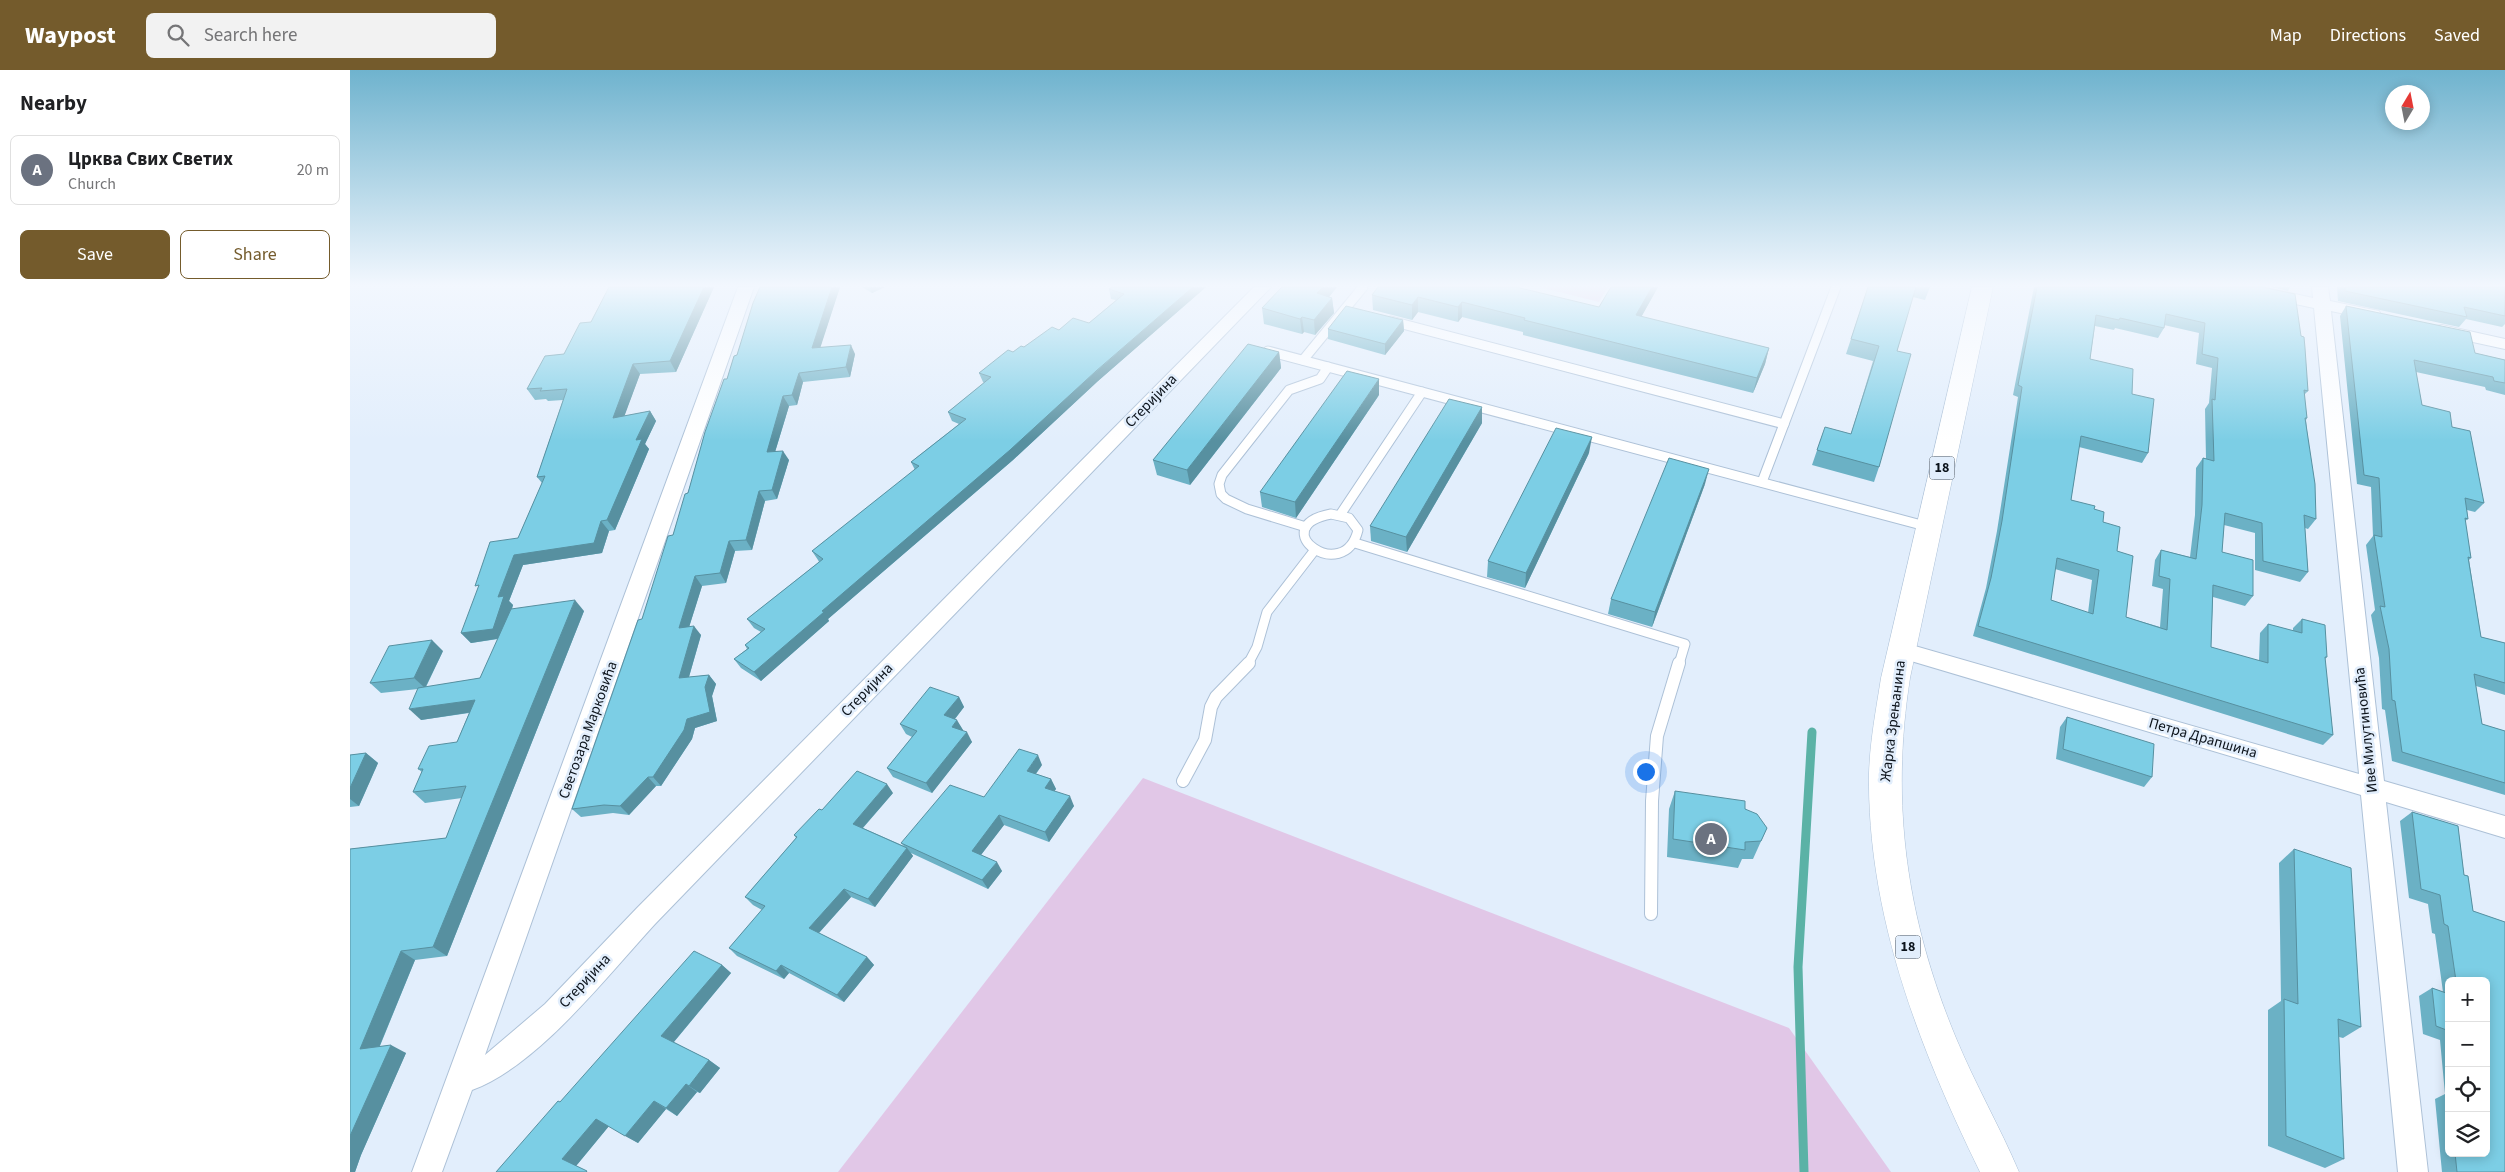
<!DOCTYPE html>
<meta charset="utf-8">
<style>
:root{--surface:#fff;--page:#f2f2f2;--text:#202124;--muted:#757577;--line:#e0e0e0;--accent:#745b2c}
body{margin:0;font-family:"Source Sans 3",sans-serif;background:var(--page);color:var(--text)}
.controls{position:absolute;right:15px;bottom:15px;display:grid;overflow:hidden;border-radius:8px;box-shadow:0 2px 12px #0003}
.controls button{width:45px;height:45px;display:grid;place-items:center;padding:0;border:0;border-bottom:1px solid var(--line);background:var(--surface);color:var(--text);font:25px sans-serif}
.compass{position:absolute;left:2035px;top:15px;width:45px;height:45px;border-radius:50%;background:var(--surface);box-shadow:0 2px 12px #0003;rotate:10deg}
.you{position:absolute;left:1295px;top:701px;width:18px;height:18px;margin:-12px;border:4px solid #fff;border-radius:50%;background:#1a73e8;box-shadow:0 0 0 8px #1a73e833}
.badge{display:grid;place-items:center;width:32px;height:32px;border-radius:50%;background:var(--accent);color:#fff;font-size:16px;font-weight:700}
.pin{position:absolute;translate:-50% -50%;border:2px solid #fff;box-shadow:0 1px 5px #0006}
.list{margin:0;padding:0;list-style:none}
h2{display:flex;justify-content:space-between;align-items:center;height:65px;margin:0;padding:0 20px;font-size:21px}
h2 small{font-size:16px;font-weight:400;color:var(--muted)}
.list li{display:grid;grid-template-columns:32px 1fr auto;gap:15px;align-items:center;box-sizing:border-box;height:70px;margin:0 10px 10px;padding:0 10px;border:1px solid var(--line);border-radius:8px}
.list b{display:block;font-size:19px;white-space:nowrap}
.list p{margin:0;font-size:16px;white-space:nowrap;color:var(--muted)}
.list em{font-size:16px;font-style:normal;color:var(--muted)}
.actions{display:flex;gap:10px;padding:15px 20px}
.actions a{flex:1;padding:11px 0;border:1px solid var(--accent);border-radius:8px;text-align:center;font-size:18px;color:var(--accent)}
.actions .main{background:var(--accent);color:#fff}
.icon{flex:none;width:28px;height:28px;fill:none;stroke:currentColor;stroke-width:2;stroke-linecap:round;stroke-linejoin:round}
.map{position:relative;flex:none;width:2155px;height:1102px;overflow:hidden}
header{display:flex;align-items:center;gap:30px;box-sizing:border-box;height:70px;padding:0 25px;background:var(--accent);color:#fff}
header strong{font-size:24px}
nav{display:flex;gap:28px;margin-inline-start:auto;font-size:18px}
.search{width:350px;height:45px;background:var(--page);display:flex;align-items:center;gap:12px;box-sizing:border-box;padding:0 18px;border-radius:8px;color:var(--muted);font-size:19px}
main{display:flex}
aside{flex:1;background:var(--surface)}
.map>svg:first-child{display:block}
.green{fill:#e1c7e7}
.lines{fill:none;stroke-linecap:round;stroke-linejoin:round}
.stream{stroke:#5bb2a6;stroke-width:9}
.service-far1-casing{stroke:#adc1d7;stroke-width:11}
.service-casing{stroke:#adc1d7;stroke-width:14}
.minor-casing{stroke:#adc1d7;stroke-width:2}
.primary-casing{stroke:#adc1d7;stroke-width:1}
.service-far1{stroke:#fff;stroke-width:9}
.service{stroke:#fff;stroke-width:12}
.minor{fill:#fff;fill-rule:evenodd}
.primary{fill:#fff;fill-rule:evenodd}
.wall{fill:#6bb1c5;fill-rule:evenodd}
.shaded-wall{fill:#5790a0}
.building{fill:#7ccee5;stroke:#5790a0;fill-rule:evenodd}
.labels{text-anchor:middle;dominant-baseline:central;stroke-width:5;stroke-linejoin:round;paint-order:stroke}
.shield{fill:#e2eefc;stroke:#4c555e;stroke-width:1}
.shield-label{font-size:14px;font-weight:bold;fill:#0c131b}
.street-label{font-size:15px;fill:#0c131b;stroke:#e2eefc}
</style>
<header>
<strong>Waypost</strong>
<div class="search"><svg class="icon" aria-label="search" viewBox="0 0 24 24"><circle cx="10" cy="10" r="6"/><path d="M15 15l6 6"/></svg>Search here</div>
<nav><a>Map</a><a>Directions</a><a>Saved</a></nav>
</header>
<main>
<aside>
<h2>Nearby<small></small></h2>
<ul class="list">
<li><span class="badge" style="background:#6b7280">A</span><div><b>Црква Свих Светих</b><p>Church</p></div><em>20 m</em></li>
</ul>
<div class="actions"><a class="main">Save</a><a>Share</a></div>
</aside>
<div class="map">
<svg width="2155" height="1102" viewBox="0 0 2155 1102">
<rect width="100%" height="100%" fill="#e2eefc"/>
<g class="green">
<polygon points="1189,217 1258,217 1249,232"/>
<polygon points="793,708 1439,958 1541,1102 488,1102"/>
</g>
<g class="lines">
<polyline class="stream" points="1454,1102 1448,897 1462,662"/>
<defs>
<g id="service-far1">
<polyline points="1041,251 1434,354"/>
<polyline points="918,281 1579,457"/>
<polyline points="953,290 1013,217"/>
<polyline points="1412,412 1486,217"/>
<path d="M 981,444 L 999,448 L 1008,460 C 994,517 913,457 981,444 Z"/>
<polyline points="990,445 1072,322"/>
<polyline points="956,457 897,439 876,429 871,424 869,414 872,405 939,320 970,309 978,297"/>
<polyline points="1005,473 1335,574 1329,594"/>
<polyline points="898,594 907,577 917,542 964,481"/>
</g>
<g id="service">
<polyline points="833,711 855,670 861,637 866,627 899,593"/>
<polyline points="1301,844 1302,731 1307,666 1329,593"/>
</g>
<g id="minor">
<path d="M 388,217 L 404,217 L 135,985 L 195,934 L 287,838 L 904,217 L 921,217 L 305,854 C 257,906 188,996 122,1020 L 92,1102 L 62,1102 Z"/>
<polygon points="1881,217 1913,217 1963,228 1962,217 1978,217 1980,231 2029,241 2031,245 2029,249 2023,250 1981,241 2034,711 2155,746 2155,768 2036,732 2078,1102 2048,1102 2011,725 1551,588 1543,586 1540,580 1543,574 1551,572 2009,704 1964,238 1889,222"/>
<polygon points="2092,255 2155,269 2155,279 2086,264 2084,260 2086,256"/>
</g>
<path id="primary" d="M 1622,217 L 1643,217 L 1560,608 C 1540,735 1557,850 1606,968 C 1625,1014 1650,1057 1669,1102 L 1630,1102 C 1569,977 1517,844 1519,703 C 1520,671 1526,640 1531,608 Z"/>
</defs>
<use href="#service-far1" class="service-far1-casing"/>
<use href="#service" class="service-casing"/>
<use href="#minor" class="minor-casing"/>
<use href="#primary" class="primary-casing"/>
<use href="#service-far1" class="service-far1"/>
<use href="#service" class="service"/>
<use href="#minor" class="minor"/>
<use href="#primary" class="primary"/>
</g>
<g class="wall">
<polygon points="259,217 364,217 326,302 290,304 274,346 300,341 306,351 295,374 299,379 265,460 259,461 252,483 173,495 159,531 163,535 162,539 234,541 97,886 65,890 30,976 56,983 11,1085 5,1102 0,1102 0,779 96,768 112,728 75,733 63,722 72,702 68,699 107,672 119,643 71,650 68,619 31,623 20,613 93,581 76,617 130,608 148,569 121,573 111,563 168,468 192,413 187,407 213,330 198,331 196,329 185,330 177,319 214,284 241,252"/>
<polygon points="490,217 470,277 505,284 500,307 453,312 447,335 439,336 425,382 439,390 427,429 415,431 402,480 385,481 376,513 352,516 339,557 351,565 339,607 359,605 366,614 362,626 367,651 345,658 342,669 311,716 306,716 279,745 263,743 231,747 222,739 323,465 377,309 387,285"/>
<polygon points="512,217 535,217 522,223"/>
<polygon points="762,217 856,217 748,311 663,390 478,549 479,551 411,611 391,598 384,589 397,579 395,575 411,562 404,558 397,549 469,492 468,490 462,481 565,400 561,392 609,354 602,351 598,342 634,313 633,312 629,303 663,282 709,260 739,253 766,230 761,229 759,219"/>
<polygon points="932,217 987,217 979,227 982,228 984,243 965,265 954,262 952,264 914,254 912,238"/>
<polygon points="1028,217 1249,237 1261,217 1308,217 1291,247 1419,278 1415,294 1403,323 1173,265 1173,262 1112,247 1108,252 1068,242 1062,250 1023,240 1022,225"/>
<polygon points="1518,217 1580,217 1575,230 1563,227 1547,281 1529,397 1524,412 1462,395 1475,357 1501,364 1523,291 1496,284"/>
<path d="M 1684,217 L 1912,217 L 1958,321 L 1954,325 L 1957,348 L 1956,350 L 1966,449 L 1958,459 L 1955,458 L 1958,502 L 1950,512 L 1905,500 L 1905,463 L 1874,455 L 1872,482 L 1903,526 L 1895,536 L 1863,527 L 1861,577 L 1909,591 L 1910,563 L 1918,554 L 1943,561 L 1943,558 L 1952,549 L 1977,587 L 1975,589 L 1983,665 L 1973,675 L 1623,566 L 1636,518 L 1647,461 L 1668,327 L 1663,325 ZM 1814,255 L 1849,263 L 1846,294 L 1862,298 L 1859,333 L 1855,339 L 1856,389 L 1853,388 L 1846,398 L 1845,445 L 1840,487 L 1811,480 L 1805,490 L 1802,516 L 1813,519 L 1810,557 L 1776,547 L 1767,481 L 1753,452 L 1744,439 L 1721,430 L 1729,377 L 1792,393 L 1798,383 L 1782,324 L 1740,289 L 1745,256 L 1764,260 L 1765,258 L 1808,268 L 1814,258 ZM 1705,499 L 1742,510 L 1738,543 L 1701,530 Z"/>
<polygon points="1921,217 1940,217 1938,221"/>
<polygon points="1987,217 2155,217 2155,254 2152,257 2116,249 2109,257 1988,231"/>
<polygon points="1996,236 2125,283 2155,290 2155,325 2136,320 2135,317 2066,302 2072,335 2102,357 2134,433 2125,442 2117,440 2118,449 2115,451 2121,488 2119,490 2131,567 2155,573 2155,625 2126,616 2132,654 2155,661 2155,725 2042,691 2035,640 2032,639 2029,588 2021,545 2025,540 2016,475 2023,466 2021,417 2007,414 1990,246"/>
<polygon points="1053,250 1054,261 1035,285 978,269 978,259"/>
<polygon points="929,282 931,298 840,415 807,405 803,390"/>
<polygon points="1029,325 946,448 912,437 910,422"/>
<polygon points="1132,337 1132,353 1057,482 1021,471 1020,456"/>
<polygon points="1239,383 1175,518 1137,507 1138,491"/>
<polygon points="1355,414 1302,557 1258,544 1261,529"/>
<polygon points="609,627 614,637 605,649 613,660 612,660 622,672 582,723 543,707 537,698 562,667 556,664 550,654"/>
<polygon points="1717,647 1802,707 1794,717 1706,689 1710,657"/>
<polygon points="16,683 28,693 9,736 0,737 0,685"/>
<polygon points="692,695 686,704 701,709 706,719 704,721 724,736 699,772 654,755 631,785 652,801 638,819 561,783 563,786 525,837 501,827 469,863 517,887 524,895 494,932 439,903 434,909 387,886 379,878 412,840 403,835 395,827 446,768 444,765 472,740 543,723 513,758 554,776 551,773"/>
<polygon points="1325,721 1395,739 1417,758 1403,789 1392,789 1388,798 1317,787 1319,739"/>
<path d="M 2062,742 L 2108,756 L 2114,805 L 2118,806 L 2123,841 L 2155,852 L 2155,1102 L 2092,1102 L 2085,1029 L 2095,1024 L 2090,970 L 2073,964 L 2069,926 L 2082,918 L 2093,922 L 2085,864 L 2082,863 L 2078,834 L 2059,828 L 2050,751 ZM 2099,911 L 2136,911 L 2136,1083 L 2099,1083 Z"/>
<polygon points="1944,779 2011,957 1993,968 1989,967 1994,1089 1975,1098 1918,1076 1918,940 1931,931 1929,793"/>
<polygon points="372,895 381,903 324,972 359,990 370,998 350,1023 347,1022 327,1046 316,1039 288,1073 259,1056 226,1096 238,1102 146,1102 210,1032"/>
</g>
<g class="shaded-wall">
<polygon points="354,217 364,217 326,302 320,291"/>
<polygon points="482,217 490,217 467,288 462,278"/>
<polygon points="519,217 535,217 522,223"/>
<polygon points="843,217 856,217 748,311 663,390 478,549 479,551 411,611 404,602 472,541"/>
<polygon points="973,217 987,217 969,239 967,223"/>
<polygon points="1302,217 1308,217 1284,260 1286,245"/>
<polygon points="1068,227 1068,242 1062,250 1062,235"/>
<polygon points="982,228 984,243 965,265 964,250"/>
<polygon points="1112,232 1112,247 1108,252 1108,237"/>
<polygon points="952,247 954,262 952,264 950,249"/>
<polygon points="1053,250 1054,261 1035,285 1035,274"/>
<polygon points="501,275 505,284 500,307 496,297"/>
<polygon points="1419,278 1415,294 1403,323 1407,308"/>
<polygon points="929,282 931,298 840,415 837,400"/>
<polygon points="283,294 290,304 270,358 263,348"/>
<polygon points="449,303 453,312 447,335 442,325"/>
<polygon points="1029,309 1029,325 946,448 945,432"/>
<polygon points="433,326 439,336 422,392 417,382"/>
<polygon points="1132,337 1132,353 1057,482 1056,467"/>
<polygon points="300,341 306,351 295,374 299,379 265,460 257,450 286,370"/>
<polygon points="1242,367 1239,383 1175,518 1176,503"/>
<polygon points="433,381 439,390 427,429 422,420"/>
<polygon points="1359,399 1355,414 1302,557 1305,542"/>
<polygon points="409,421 415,431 402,480 396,470"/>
<polygon points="251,451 259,461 252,483 173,495 159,531 163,535 152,568 121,573 111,563 148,527 164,485"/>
<polygon points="379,471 385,481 376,513 370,503"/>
<polygon points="345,506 352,516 336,567 329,558"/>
<polygon points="225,530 234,541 97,886 83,877"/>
<polygon points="344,556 351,565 336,617 329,608"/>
<polygon points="82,570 93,581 75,618 64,608"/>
<polygon points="359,605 366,614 362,626 367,651 345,658 342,669 311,716 303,707 337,649"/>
<polygon points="609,627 614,637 600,655 594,645"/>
<polygon points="125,630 136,640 71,650 59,639"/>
<polygon points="607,650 613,660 607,667 602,657"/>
<polygon points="617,662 622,672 582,723 576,713"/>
<polygon points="16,683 28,693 9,736 0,729 0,718"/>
<polygon points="688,685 692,695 681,710 677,701"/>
<polygon points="298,707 306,716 279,745 270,736"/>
<polygon points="701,709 706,719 700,727 695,718"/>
<polygon points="537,714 543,723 509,762 503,754"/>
<polygon points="720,726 724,736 699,772 695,762"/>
<polygon points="649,745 654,755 627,790 622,781"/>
<polygon points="557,778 563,786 525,837 518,829"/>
<polygon points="647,792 652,801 638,819 632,810"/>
<polygon points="494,819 501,827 466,866 459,858"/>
<polygon points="51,881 65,890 25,987 10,979"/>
<polygon points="517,887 524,895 494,932 487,925"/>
<polygon points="372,895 381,903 322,974 311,966"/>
<polygon points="431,895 439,903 434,909 426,901"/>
<polygon points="41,975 56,983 11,1085 5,1102 0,1102 0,1066"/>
<polygon points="359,990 370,998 350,1023 339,1016"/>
<polygon points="336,1014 347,1022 327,1046 316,1038"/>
<polygon points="304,1031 316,1039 288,1073 275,1066"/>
<polygon points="246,1049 259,1056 226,1096 212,1089"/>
</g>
<g class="building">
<polygon points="259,217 354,217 320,291 283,294 263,348 300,341 286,370 292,369 257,450 251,451 244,473 164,485 148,527 154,526 143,559 111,563 129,515 125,516 140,472 168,468 195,406 187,407 217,319 190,321 192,318 177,319 195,286 214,284 230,253 241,252"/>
<polygon points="410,217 482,217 462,278 501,275 496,297 449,303 442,325 433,326 417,382 433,381 422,420 409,421 396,470 379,471 370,503 345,506 329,558 344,556 329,608 359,605 355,617 360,642 337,649 334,660 303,707 298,707 270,736 254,735 222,739 288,550 292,549 318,466 323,465 335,424 338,423 355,362 374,309 377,309 384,286 387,285 403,233"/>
<polygon points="762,217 843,217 746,301 660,380 472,541 474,542 404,602 384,589 399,578 395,575 415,559 397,549 473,489 462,481 569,396 561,392 616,349 598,342 641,307 629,303 658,280 663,282 671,276 674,277 702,257 709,260 723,248 739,253 774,224 759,219"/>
<polygon points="932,217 973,217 967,223 982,228 964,250 952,247 950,249 912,238"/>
<polygon points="1028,217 1166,217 1249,237 1261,217 1302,217 1286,245 1419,278 1407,308 1174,250 1175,248 1112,232 1108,237 1068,227 1062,235 1022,225"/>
<polygon points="1518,217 1566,217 1547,281 1561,284 1529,397 1467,380 1475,357 1501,364 1529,276 1501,269"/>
<path d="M 1687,217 L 1912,217 L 1945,224 L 1951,266 L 1954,267 L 1955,278 L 1958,321 L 1954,320 L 1957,348 L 1955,348 L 1965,414 L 1966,449 L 1954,445 L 1958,502 L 1913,491 L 1912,453 L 1875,443 L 1872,482 L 1903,490 L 1903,526 L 1863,515 L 1861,577 L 1918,593 L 1918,554 L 1952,563 L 1952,549 L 1975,555 L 1977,587 L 1975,587 L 1983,665 L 1628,556 L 1641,508 L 1652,451 L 1672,317 L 1668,315 ZM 1816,244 L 1855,253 L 1852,284 L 1868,288 L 1865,330 L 1862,329 L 1864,391 L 1853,388 L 1852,435 L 1846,489 L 1811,480 L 1809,506 L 1820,509 L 1817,560 L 1776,547 L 1783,486 L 1767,481 L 1770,457 L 1753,452 L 1754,442 L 1744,439 L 1745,436 L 1721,430 L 1731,366 L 1798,383 L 1804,329 L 1782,324 L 1783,299 L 1740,289 L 1746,245 L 1769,250 L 1770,248 L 1814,258 ZM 1707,488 L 1749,500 L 1743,544 L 1701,530 Z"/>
<polygon points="1995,217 2155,217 2155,246 2114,237 2117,247 1995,221"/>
<polygon points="996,236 1053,250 1035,274 978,259"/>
<polygon points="1996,236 2120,262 2125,283 2155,290 2155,313 2144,311 2143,307 2064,290 2072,335 2100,342 2102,357 2120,361 2134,433 2115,428 2118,449 2115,448 2121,488 2118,487 2131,567 2155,573 2155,613 2124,604 2132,654 2155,661 2155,713 2052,682 2045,631 2042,630 2039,579 2030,536 2035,537 2024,465 2032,467 2029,408 2014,405"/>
<polygon points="898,274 929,282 837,400 803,390"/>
<polygon points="997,301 1029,309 945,432 910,422"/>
<polygon points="1099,329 1132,337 1056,467 1020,456"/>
<polygon points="1206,358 1242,367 1176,503 1138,491"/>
<polygon points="1319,388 1359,399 1305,542 1261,529"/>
<polygon points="225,530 83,877 51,881 10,979 41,975 0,1066 0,779 96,768 116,716 63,722 73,699 68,699 79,676 107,672 125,630 59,639 68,618 130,608 161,539"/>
<polygon points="82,570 64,608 20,613 39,576"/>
<polygon points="580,617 609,627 594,645 607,650 602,657 617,662 576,713 537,698 567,661 550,654"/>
<polygon points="1717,647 1804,674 1802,707 1713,679"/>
<polygon points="669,679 688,685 677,701 701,709 695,718 720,726 695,762 649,745 622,781 647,792 632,810 551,773 600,715 634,727"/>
<polygon points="16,683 0,718 0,685"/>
<polygon points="507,701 537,714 503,754 557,778 518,829 494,819 459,858 517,887 487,925 431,895 426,901 379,878 415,836 395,827 447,767 444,765 469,739 472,740"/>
<polygon points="1325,721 1395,731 1395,739 1407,744 1417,758 1411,771 1395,772 1395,780 1323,769"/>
<polygon points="2062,742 2108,756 2114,805 2118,806 2123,841 2155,852 2155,1102 2107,1102 2105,1083 2136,1083 2136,911 2106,911 2098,856 2094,854 2090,825 2071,819"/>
<polygon points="1944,779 2001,798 2011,957 1988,949 1994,1089 1936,1066 1934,929 1948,934"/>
<polygon points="344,881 372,895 311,966 359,990 339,1016 336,1014 316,1038 304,1031 275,1066 246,1049 212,1089 237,1101 236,1102 146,1102 208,1031 210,1032"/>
<polygon points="2082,918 2099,924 2099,961 2086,956"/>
</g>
<linearGradient id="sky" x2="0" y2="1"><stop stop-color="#6fb3ce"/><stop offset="0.58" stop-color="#f2f7fe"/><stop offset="1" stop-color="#f2f7fe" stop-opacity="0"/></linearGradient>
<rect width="2155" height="371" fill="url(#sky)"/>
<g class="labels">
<g class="shield">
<rect x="1579.5" y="386.5" width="25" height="23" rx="4"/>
<rect x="1545.5" y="865.5" width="25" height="23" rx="4"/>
</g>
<g class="shield-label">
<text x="1592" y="398">18</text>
<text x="1558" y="877">18</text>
</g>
<g class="street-label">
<text transform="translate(801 331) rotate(-46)">Стеријина</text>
<text transform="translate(517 620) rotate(-46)">Стеријина</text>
<text transform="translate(1543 651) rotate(-83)">Жарка Зрењанина</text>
<text transform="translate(238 660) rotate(-70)">Светозара Марковића</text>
<text transform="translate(2016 660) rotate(-96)">Иве Милутиновића</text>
<text transform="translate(1853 668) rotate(16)">Петра Драпшина</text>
<text transform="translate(235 911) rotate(-47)">Стеријина</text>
</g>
</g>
</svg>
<div class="controls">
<button>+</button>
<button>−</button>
<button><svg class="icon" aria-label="locate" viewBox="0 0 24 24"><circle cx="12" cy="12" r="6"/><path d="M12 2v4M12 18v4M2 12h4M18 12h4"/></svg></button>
<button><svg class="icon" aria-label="layers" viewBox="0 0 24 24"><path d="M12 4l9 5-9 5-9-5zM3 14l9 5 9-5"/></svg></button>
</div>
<svg class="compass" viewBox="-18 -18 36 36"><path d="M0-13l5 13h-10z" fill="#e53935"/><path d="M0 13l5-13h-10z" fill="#757577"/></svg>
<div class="you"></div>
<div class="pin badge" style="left:1361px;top:769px;background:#6b7280">A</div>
</div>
</main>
